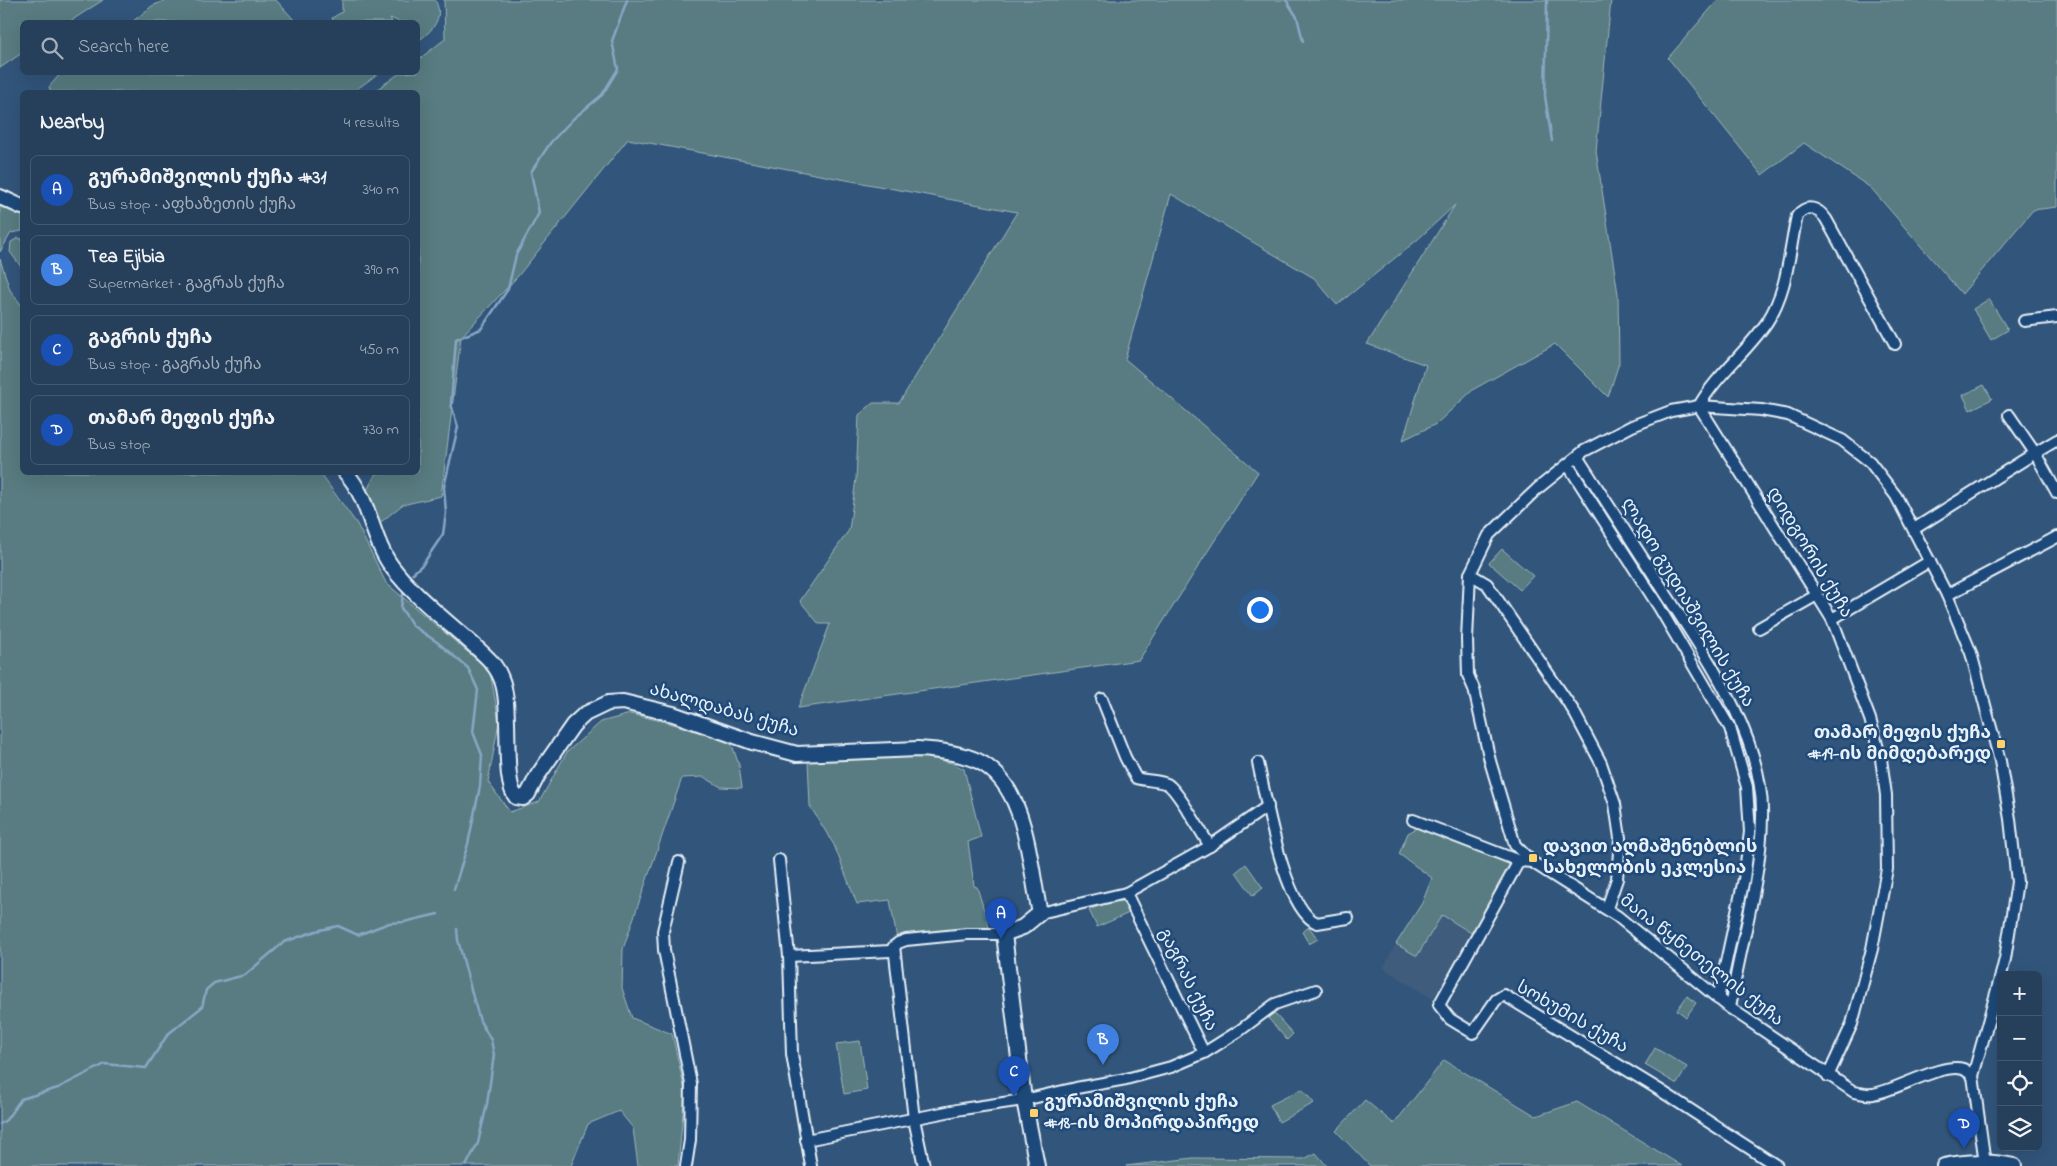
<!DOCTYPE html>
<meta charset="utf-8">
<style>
:root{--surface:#26405c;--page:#2e4762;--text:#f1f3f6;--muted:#a4afbb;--line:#425972;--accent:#d6ab8b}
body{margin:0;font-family:"Indie Flower","Noto Sans Georgian",sans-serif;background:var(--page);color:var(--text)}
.controls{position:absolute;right:15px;bottom:15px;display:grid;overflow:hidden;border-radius:8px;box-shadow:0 5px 20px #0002}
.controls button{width:45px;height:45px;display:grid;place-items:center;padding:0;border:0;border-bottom:1px solid var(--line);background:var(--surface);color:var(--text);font:25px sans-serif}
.you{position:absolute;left:1259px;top:609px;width:18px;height:18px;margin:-12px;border:4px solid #fff;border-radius:50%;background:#1a73e8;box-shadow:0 0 0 8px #1a73e833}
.badge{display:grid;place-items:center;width:32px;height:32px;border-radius:50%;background:var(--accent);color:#fff;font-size:16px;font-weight:700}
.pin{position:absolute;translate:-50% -41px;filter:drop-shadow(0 1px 2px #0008)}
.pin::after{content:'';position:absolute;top:26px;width:18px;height:15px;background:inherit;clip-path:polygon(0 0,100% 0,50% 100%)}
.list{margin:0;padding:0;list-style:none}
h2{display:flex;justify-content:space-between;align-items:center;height:65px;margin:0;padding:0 20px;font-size:21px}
h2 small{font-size:16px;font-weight:400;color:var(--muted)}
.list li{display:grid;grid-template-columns:32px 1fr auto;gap:15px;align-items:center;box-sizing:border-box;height:70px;margin:0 10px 10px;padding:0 10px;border:1px solid var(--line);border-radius:8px}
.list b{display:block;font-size:19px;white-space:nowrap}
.list p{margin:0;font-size:16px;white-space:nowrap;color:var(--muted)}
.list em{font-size:16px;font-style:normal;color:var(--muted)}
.icon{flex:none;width:28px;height:28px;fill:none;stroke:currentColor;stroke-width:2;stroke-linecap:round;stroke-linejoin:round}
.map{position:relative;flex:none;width:2057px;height:1166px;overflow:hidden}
.search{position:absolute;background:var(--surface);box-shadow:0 5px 20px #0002;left:20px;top:20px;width:400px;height:55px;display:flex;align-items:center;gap:12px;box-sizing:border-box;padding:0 18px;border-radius:8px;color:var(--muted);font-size:19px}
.panel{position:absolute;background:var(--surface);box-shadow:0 5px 20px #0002;left:20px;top:90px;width:400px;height:385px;border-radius:8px}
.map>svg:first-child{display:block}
.built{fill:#3f5c7c}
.green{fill:#587c81;stroke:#a0b6bc}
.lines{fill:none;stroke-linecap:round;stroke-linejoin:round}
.stream{stroke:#88a7c5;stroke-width:2.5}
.street-casing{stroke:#e8f1f8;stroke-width:14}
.secondary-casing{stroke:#e8f1f8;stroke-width:18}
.street{stroke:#1f4a7a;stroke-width:10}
.secondary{stroke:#1f4a7a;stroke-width:14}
.poi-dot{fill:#ffd166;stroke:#1f4a7a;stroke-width:2}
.labels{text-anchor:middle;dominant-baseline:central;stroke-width:5;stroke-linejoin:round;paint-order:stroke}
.street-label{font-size:18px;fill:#e8f1f8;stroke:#1f4a7a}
.poi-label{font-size:18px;font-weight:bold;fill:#e8f1f8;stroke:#1f4a7a;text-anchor:start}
</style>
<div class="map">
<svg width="2057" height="1166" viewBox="0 0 2057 1166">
<rect width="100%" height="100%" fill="#32557b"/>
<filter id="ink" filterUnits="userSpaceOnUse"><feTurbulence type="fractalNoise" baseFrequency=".02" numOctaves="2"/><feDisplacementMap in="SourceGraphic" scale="10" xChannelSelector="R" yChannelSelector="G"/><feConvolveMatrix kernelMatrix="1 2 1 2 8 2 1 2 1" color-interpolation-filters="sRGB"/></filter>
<g filter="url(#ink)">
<polygon class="built" points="1442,915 1473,934 1433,999 1383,968 1396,944 1417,956"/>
<g class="green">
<polygon points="0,0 103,0 69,22 22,22 22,53 0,68"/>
<polygon points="166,0 276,0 296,22 132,22 152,6"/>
<path d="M 342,0 L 435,0 C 445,18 432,31 418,41 L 418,22 L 400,22 L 390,18 L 392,22 L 334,22 L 332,18 L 342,12 Z"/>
<polygon points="444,0 1611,0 1596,151 1618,294 1619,363 1608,397 1555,344 1474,389 1436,424 1403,440 1426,365 1367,344 1455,205 1416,241 1337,305 1314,278 1171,194 1125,359 1258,472 1139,660 798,708 830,624 819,624 800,601 849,530 856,479 859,415 873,403 899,403 1017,212 628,139 518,276 461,337 441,496 402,505 381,522 367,490 376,473 418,472 418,92 373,92 400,73 418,72 418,60 445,39"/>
<polygon points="1718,0 2057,0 2057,207 2033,210 1962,294 1871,188 1804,143 1762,175 1668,58"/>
<polygon points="61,73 61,72 379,73 353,92 51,92 49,87"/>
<polygon points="0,204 22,213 22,231 11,233 0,252"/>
<polygon points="18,238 22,239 22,268 10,252 11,242"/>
<polygon points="0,259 10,290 22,306 22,472 320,473 357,524 386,583 490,671 499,722 488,782 510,812 539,802 567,752 601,722 630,714 666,722 719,738 732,745 739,765 742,788 721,787 704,777 682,778 623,949 622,988 632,1018 672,1034 685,1091 678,1166 638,1166 633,1128 619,1111 588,1124 571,1166 0,1166"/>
<polygon points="1989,299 2008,330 1991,340 1973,309"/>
<polygon points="1984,385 1992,399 1970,410 1963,395"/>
<polygon points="1502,549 1533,576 1520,590 1489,563"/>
<polygon points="918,755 952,763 964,769 981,837 968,842 974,886 977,887 990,930 897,939 890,900 857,904 834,845 810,806 808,760"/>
<polygon points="1419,827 1512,864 1473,934 1442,915 1417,956 1396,944 1422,903 1432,878 1399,854 1408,833"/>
<polygon points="1246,864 1263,888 1253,896 1236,872"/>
<polygon points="1117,899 1125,903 1129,913 1097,927 1089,910"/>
<polygon points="1309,927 1318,939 1309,944 1302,932"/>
<polygon points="1687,996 1696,1003 1686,1017 1677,1010"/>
<polygon points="1274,1013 1293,1034 1287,1040 1268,1018"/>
<polygon points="860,1041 867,1090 844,1094 836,1044"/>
<polygon points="1655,1048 1687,1067 1677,1084 1645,1065"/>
<polygon points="1444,1060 1536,1116 1577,1102 1682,1166 1370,1166 1336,1131 1365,1100 1394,1124"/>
<polygon points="1302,1089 1314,1103 1279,1122 1270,1105"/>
<polygon points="1316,1153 1327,1166 1126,1166 1193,1158 1304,1159"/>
</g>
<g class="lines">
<g class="stream">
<polyline points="1286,0 1297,17 1303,41"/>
<polyline points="1547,0 1545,96 1552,141"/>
<polyline points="412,574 423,564 443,534 446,513 444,487 458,427 451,404 456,339 481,329 508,289 516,255 539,213 531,172 551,142 573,119 602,95 618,69 612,41 627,0"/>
<polyline points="403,594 401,608 413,626 437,642 468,668 478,690 473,732 482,755 480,786 468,844 454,889"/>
<polyline points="457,929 458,940 473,997 480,1021 491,1040 494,1055 487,1104 478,1143 466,1166"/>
<polyline points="0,1124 6,1120 21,1099 58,1088 105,1064 146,1068 168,1034 202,1007 206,990 214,983 245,975 284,942 316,931 338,926 358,935 389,923 404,922 438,914"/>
</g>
<defs>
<g id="street">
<polyline points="2024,321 2057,317"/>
<polyline points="2009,415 2035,453 2057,440"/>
<path d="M 1578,458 C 1606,501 1634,544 1662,588 C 1704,653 1765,738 1762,818 C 1761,880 1740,946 1730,1008"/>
<polyline points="1568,465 1659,607 1730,728 1747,787 1750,832 1744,879 1718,999"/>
<polyline points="1914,529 2035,453 2057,493"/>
<polyline points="1470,574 1487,584 1573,710 1601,763 1615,804 1620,838 1617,879 1607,908"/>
<polyline points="1947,595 2057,537"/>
<polyline points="1832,619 1930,561"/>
<polyline points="1759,628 1817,595"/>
<path d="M 1102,699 L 1125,757 L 1136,778 C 1146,781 1158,780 1167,784 C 1177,789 1202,834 1210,846"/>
<path d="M 1258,763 C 1266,797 1284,910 1317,923 L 1348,918"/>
<polyline points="1413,820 1519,861"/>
<polyline points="779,860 789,956 792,1054 811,1166"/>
<polyline points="679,862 663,931 664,950 691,1084 690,1140 686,1166"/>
<polyline points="1532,862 1519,861 1439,1005 1450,1019 1473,1033 1496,1000 1504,995 1658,1089 1777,1166"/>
<polyline points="1040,913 1126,893 1210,846 1268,806"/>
<polyline points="894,946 914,1119 924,1166"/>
<polyline points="789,956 890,951 898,943 906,940 967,934 1004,934"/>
<polyline points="1204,1053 1239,1031 1275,1004 1316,990"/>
<path d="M 1828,1076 L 1852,1024 L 1872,949 L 1887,869 L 1886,795 L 1881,759 L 1870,719 L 1832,619 L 1699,406 C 1717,374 1747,352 1767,322 C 1788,290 1789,252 1797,216 C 1807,203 1818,208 1826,219 L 1895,344"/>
<path d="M 1973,1076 C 1970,1074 1966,1070 1963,1069 C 1942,1062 1896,1091 1873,1094 C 1867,1095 1860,1093 1854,1092 L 1730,1008 L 1617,916 L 1532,862 L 1515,845 L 1490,761 L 1474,689 L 1468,675 L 1467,639 L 1470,574 L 1489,535 L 1537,489 L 1584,451 L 1632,426 L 1671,411 L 1699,406 L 1761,410 L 1788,415 L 1842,440 L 1870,462 L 1896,496 L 1947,595 L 1971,653 L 2000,761 L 2010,819 L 2017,882 L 2005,959 L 2001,975"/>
<polyline points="806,1140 962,1109 1024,1100 1076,1088 1126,1079 1171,1067 1204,1053 1126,893"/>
<polyline points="1985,1163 1973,1076 2001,975"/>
</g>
<g id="secondary">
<polyline points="0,197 22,207"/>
<path d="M 345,472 C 370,498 371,539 392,567 C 413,595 443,618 469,641 C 481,652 495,662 501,678 C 513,705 501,780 516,797 L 523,798 L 528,794 L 538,775 L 573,725 L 585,714 L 608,703 L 623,702 L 673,714 L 752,742 L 797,754 L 918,749 C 937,750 960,753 978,761 C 1028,785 1029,866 1040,913 L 1023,927 L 1004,934 L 1024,1100 L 1037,1166"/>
<path d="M 1944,1166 C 1967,1161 1991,1161 2014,1166"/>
</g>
</defs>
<use href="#street" class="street-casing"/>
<use href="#secondary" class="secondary-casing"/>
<use href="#street" class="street"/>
<use href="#secondary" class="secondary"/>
</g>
</g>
<g class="poi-dot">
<rect x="1996" y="739" width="10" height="10" rx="2.5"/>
<rect x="1528" y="853" width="10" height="10" rx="2.5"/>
<rect x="1029" y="1108" width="10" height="10" rx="2.5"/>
</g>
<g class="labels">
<g class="street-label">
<text transform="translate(1809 553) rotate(59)">დიდგორის ქუჩა</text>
<text transform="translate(1687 603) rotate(59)">ლადო გუდიაშვილის ქუჩა</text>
<text transform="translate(724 711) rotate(16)">ახალდაბას ქუჩა</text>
<text transform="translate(1701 961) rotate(38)">მაია წყნეთელის ქუჩა</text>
<text transform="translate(1187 980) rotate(64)">გაგრას ქუჩა</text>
<text transform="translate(1572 1018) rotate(30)">სოხუმის ქუჩა</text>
</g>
<g class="poi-label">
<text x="1991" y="734" text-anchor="end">თამარ მეფის ქუჩა<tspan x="1991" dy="21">#19-ის მიმდებარედ</tspan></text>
<text x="1543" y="848">დავით აღმაშენებლის<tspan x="1543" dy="21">სახელობის ეკლესია</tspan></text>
<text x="1044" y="1103">გურამიშვილის ქუჩა<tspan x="1044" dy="21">#18-ის მოპირდაპირედ</tspan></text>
</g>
</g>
</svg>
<div class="controls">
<button>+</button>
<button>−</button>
<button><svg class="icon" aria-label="locate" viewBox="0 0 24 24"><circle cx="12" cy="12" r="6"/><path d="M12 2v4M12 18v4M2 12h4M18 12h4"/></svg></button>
<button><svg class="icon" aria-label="layers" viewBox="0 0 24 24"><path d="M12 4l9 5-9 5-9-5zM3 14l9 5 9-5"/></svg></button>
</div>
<div class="you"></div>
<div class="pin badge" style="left:1001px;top:939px;background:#1a4fb4">A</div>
<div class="pin badge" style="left:1103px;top:1065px;background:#3f7fe0">B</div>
<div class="pin badge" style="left:1014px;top:1097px;background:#1a4fb4">C</div>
<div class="pin badge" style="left:1964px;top:1149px;background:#1a4fb4">D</div>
<div class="search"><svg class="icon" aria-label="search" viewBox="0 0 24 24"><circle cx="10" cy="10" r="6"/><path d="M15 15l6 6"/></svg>Search here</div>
<section class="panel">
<h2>Nearby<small>4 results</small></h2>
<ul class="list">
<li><span class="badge" style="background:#1a4fb4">A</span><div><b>გურამიშვილის ქუჩა #31</b><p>Bus stop · აფხაზეთის ქუჩა</p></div><em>340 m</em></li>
<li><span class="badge" style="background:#3f7fe0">B</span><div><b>Tea Ejibia</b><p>Supermarket · გაგრას ქუჩა</p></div><em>390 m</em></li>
<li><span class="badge" style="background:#1a4fb4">C</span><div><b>გაგრის ქუჩა</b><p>Bus stop · გაგრას ქუჩა</p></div><em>450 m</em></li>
<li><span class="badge" style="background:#1a4fb4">D</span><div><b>თამარ მეფის ქუჩა</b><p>Bus stop</p></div><em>730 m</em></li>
</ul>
</section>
</div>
